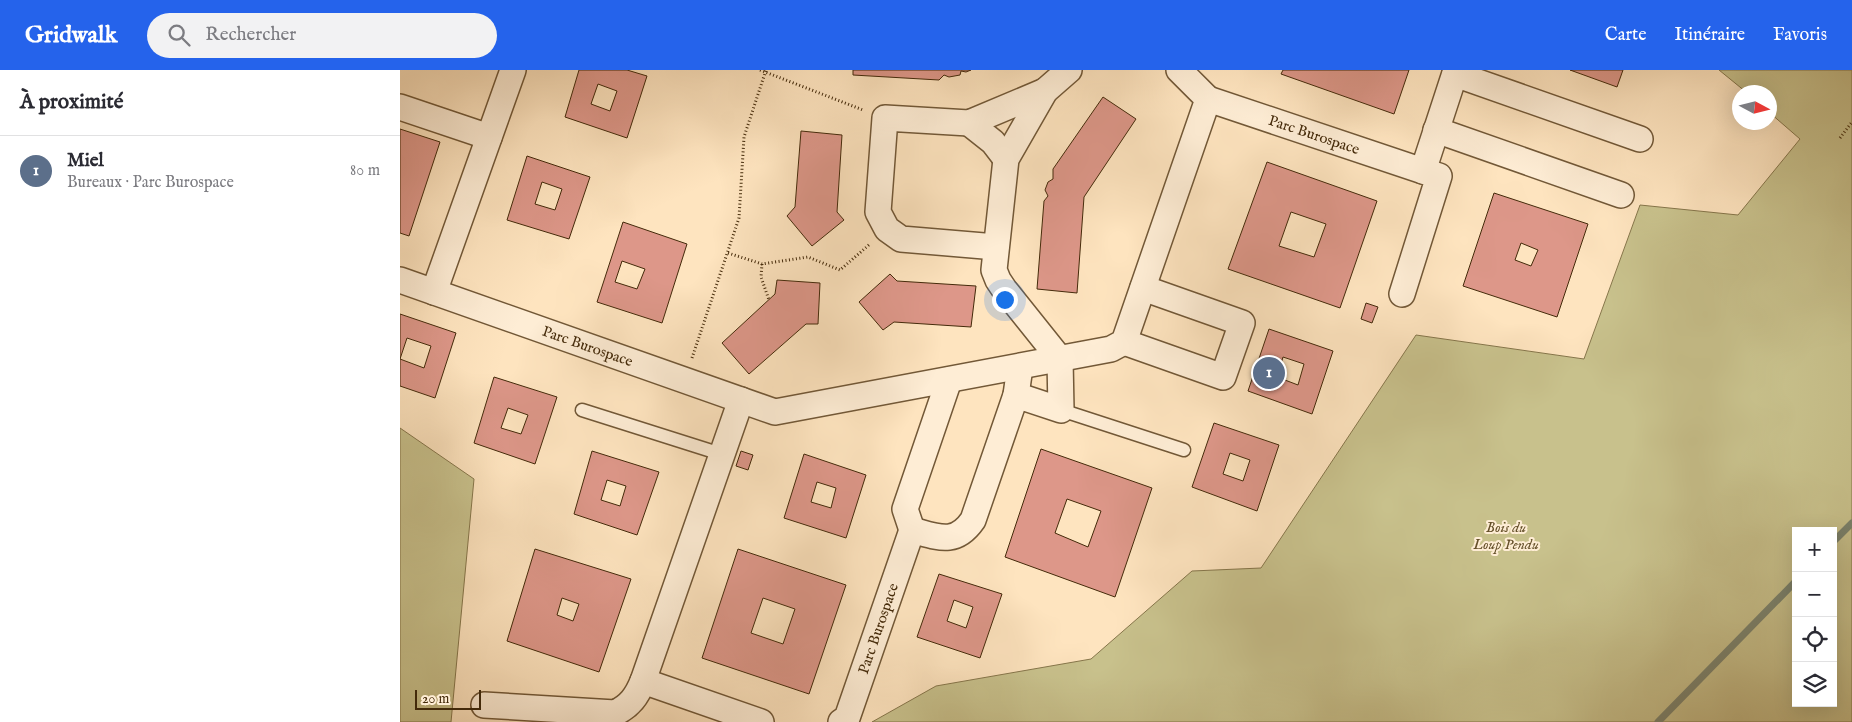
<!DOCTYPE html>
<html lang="fr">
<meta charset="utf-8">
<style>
:root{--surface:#fff;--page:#f2f2f3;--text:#2b2b33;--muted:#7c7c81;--line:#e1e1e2;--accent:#2563eb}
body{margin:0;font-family:"IM FELL English",serif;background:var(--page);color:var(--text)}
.controls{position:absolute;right:15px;bottom:15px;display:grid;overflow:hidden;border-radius:0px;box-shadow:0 5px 20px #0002}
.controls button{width:45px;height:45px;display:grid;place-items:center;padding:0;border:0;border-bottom:1px solid var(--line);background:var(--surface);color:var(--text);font:25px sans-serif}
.compass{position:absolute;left:1332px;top:15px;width:45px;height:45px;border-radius:50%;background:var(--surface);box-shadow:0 5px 20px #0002;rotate:97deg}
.scale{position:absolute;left:15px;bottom:12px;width:66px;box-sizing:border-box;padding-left:5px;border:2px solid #442a0a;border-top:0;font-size:14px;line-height:18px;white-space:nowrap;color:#442a0a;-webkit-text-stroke:4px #feedd5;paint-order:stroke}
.you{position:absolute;left:604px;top:229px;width:18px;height:18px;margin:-12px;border:4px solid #fff;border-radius:50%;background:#1a73e8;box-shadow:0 0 0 8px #1a73e833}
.badge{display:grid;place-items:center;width:32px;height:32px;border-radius:50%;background:var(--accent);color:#fff;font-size:16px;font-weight:700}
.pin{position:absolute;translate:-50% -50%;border:2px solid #fff;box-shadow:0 1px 5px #0006}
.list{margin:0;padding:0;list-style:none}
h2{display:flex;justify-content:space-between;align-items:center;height:65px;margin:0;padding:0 20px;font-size:21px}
h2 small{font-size:16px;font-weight:400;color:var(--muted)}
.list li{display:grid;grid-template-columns:32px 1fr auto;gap:15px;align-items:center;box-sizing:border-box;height:70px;padding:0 20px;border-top:1px solid var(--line)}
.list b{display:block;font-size:19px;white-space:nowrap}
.list p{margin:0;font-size:16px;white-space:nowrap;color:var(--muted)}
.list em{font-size:16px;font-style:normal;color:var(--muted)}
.icon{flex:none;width:28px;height:28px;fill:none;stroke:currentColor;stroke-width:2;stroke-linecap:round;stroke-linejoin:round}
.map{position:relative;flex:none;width:1452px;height:652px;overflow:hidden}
header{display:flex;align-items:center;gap:30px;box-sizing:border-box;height:70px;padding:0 25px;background:var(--accent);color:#fff}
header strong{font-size:24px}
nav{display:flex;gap:28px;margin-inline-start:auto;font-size:18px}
.search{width:350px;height:45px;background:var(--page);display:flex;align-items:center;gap:12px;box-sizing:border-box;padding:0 18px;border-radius:28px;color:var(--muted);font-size:19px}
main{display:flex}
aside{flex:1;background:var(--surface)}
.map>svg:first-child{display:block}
.green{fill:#c8c18c;stroke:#86764b;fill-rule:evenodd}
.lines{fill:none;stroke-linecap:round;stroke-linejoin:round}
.stream{stroke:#7b836e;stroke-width:7}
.building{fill:#dd9789;stroke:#442a0a;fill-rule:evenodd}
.lane-casing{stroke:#725837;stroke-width:15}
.street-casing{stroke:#725837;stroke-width:28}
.path{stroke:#442a0a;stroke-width:3;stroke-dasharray:1 2.5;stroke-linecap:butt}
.lane{stroke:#feedd5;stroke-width:12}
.street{stroke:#feedd5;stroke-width:25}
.labels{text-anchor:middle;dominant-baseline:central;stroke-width:4;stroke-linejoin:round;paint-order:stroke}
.street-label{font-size:15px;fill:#442a0a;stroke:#feedd5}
.park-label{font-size:15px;font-style:italic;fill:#65502a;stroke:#feedd5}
</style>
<header>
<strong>Gridwalk</strong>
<div class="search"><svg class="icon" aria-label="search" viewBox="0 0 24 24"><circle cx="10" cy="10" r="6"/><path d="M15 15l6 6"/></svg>Rechercher</div>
<nav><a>Carte</a><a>Itinéraire</a><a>Favoris</a></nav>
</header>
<main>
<aside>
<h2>À proximité<small></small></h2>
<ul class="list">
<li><span class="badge" style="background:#5c6f8a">1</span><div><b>Miel</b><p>Bureaux · Parc Burospace</p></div><em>80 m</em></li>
</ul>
</aside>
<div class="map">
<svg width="1452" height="652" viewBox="0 0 1452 652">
<rect width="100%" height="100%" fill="#fee4bf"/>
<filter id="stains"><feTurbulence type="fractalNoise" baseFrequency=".004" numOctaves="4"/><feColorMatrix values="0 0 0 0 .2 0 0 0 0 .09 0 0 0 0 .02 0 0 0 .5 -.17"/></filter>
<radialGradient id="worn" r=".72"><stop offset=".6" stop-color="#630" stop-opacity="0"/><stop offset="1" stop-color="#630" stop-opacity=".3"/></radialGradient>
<g class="green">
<path d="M 1319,0 L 1452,0 L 1452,652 L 472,652 L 536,616 L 691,589 L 792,501 L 861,498 L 1016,265 L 1184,289 L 1240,135 L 1338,145 L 1400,69 L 1370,43 L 1370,22 L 1346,22 ZM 1396,461 L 1433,461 L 1433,633 L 1396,633 Z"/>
<polygon points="0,358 74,409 51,652 0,652"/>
</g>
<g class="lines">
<g class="stream">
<polyline points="1433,472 1452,453"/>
<polyline points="1258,652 1396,511"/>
</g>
</g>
<g class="building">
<path d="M 179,0 L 227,0 L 247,6 L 227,68 L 165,47 ZM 198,14 L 217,21 L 210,41 L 191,34 Z"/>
<polygon points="453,0 571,0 566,2 561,1 560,5 549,7 544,5 539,10 453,5"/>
<polygon points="883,0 1009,0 994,44 881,4"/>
<polygon points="1170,0 1223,0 1217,17"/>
<polygon points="703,27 736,49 684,127 677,223 637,219 644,131 648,126 645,120 648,112 653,109 653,99"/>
<polygon points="0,59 40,72 9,166 0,163"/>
<polygon points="401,61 442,65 437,142 444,150 412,176 387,146 395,137"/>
<path d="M 127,86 L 190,107 L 169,169 L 107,150 ZM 142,112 L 162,119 L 155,140 L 135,134 Z"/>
<path d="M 867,92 L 977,131 L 940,238 L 828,199 ZM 891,142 L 926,154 L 914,187 L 879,176 Z"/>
<path d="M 1094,123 L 1188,154 L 1157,247 L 1063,216 ZM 1121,173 L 1138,180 L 1131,196 L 1115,190 Z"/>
<path d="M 223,152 L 287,174 L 262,253 L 197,232 ZM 222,191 L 245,199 L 237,219 L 215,212 Z"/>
<polygon points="490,204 497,211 576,216 571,257 494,252 483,260 459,232"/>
<polygon points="377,210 420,213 418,254 406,254 349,304 322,273 375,224"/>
<polygon points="966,233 978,237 972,253 961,249"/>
<path d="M 0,244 L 56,263 L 35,328 L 0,316 ZM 7,268 L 31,276 L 24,298 L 0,289 Z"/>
<path d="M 869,259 L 933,281 L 912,344 L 848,321 ZM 883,287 L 904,294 L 898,315 L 877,307 Z"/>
<path d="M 94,307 L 157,327 L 135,394 L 74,373 ZM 108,338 L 128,345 L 121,364 L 101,358 Z"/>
<path d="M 814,353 L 879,375 L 857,441 L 792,417 ZM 830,383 L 850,390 L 843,411 L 823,404 Z"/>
<path d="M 641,379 L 752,418 L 715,527 L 605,487 ZM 667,429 L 701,441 L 688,477 L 655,463 Z"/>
<path d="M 192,381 L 259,402 L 237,465 L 174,444 ZM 207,410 L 226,416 L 220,436 L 201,430 Z"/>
<polygon points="341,381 353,385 348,400 336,396"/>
<path d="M 404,384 L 466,405 L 446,468 L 384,448 ZM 417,412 L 436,418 L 431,438 L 411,432 Z"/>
<path d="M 135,479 L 231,509 L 199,602 L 107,571 ZM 162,528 L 179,534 L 173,551 L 157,545 Z"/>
<path d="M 338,479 L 446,515 L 409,624 L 302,588 ZM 363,528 L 395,539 L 383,574 L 351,563 Z"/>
<path d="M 539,504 L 602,524 L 580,588 L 517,567 ZM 554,530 L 573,537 L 566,558 L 547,551 Z"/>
</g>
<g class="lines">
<defs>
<g id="lane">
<polyline points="182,340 321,384"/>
<polyline points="661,340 784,380"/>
</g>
<g id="street">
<polyline points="1055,4 1240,69"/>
<path id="s1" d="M 808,29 L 1023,101 L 1056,0"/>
<polyline points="0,37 89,67"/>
<polyline points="569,53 593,72 606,89"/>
<polyline points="1036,60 1221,125"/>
<polyline points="596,177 501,169 487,159 478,142 485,48 569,53 645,21"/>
<path id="s2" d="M 0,210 L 375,342 L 711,279 L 724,272 L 808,29 L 779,0"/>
<polyline points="34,222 113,0"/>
<polyline points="1002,224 1039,106 1023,101"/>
<polyline points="724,272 823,307 842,253 743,218"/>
<polyline points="616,325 661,340 660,289 604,219 598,210 594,200 606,89 645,21 669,0"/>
<polyline points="512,460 505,439 549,310"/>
<polyline points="243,611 361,652"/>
<path d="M 84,635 L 215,643 C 230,636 237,626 243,611 L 341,330"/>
<path id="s3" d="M 441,652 L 447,648 L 512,460 C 538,467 555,476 573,450 L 616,325 L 620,297"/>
</g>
</defs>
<use href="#lane" class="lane-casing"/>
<use href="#street" class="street-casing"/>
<g class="path">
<polyline points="360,0 463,40"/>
<polyline points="1440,68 1452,52"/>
<polyline points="328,183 362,194 408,187 440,200 470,174"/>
<polyline points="362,194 361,207 369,230"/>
<polyline points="292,288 339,148 344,67 366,0"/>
</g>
<use href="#lane" class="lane"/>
<use href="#street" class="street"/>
</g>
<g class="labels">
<g class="street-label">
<text stroke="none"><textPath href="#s1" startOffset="112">Parc Burospace</textPath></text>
<text stroke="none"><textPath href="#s2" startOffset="199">Parc Burospace</textPath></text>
<text stroke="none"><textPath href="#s3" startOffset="102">Parc Burospace</textPath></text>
</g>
<g class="park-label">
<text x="1106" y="457">Bois du<tspan x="1106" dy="17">Loup Pendu</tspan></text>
</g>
</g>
<rect width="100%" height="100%" filter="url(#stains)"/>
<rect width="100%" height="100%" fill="url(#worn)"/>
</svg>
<div class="controls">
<button>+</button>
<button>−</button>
<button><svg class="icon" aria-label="locate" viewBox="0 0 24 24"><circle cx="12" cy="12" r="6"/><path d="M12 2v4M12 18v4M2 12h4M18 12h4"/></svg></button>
<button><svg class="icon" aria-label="layers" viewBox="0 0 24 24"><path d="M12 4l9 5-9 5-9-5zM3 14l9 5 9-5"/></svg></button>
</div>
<svg class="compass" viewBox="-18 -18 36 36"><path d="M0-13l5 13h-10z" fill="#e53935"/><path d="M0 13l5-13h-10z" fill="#7c7c81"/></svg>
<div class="scale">20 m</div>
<div class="you"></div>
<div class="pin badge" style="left:869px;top:303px;background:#5c6f8a">1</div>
</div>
</main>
